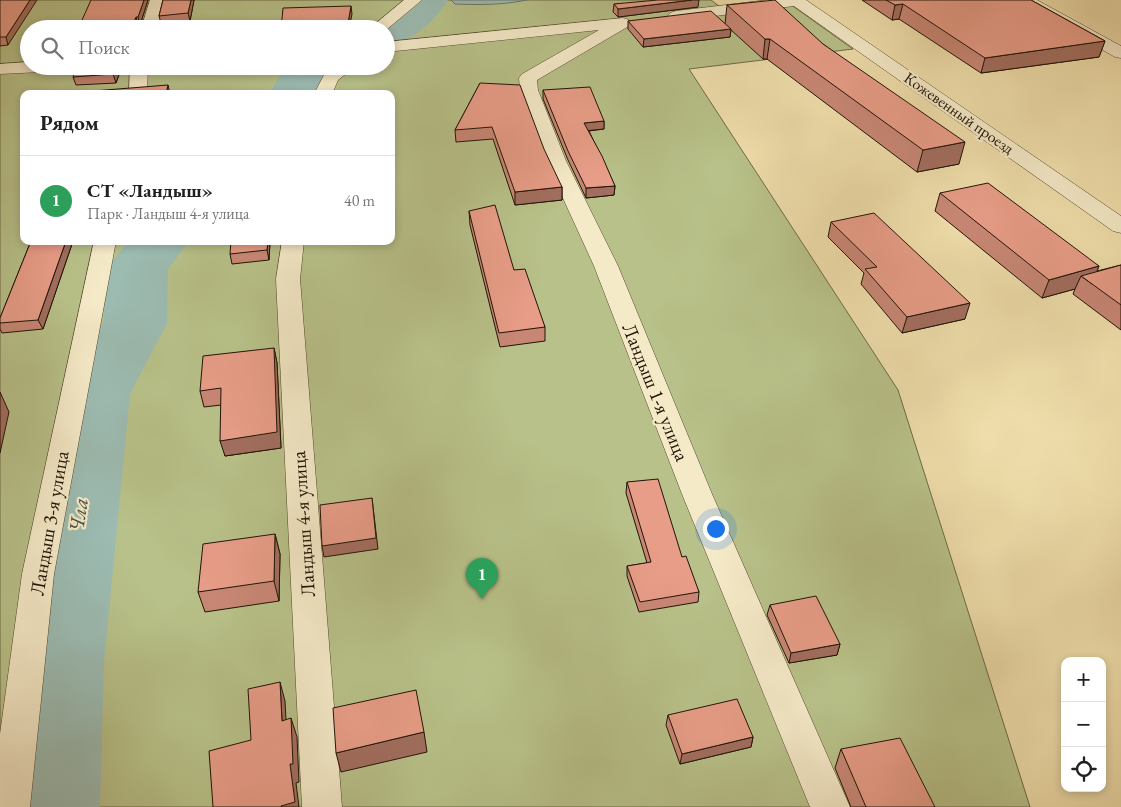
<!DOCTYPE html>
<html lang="ru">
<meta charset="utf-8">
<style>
:root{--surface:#fff;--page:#f6f6f6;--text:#202124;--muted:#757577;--line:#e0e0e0;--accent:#2563eb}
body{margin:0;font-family:"EB Garamond",serif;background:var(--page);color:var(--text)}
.controls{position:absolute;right:15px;bottom:15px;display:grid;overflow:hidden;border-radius:10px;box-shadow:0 2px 8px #0003}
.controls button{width:45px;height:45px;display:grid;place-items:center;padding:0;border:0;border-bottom:1px solid var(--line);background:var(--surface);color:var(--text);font:25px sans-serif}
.you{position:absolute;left:715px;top:528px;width:18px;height:18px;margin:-12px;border:4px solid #fff;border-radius:50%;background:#1a73e8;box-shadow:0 0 0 8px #1a73e833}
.badge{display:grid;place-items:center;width:32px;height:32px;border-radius:50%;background:var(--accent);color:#fff;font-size:16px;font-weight:700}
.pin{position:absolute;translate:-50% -41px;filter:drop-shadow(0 1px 2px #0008)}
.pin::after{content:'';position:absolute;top:26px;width:18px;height:15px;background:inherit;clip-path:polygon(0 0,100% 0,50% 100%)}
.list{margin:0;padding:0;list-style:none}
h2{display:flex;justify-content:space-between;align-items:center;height:65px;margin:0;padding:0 20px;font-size:21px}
h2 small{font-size:16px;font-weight:400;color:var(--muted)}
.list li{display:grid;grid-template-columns:32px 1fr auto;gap:15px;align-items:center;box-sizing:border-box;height:90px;padding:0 20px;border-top:1px solid var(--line)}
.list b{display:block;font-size:19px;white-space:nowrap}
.list p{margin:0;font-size:16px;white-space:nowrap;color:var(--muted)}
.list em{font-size:16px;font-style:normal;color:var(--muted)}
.icon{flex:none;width:28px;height:28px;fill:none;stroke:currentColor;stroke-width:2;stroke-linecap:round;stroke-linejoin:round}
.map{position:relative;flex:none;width:1121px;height:807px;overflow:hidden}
.search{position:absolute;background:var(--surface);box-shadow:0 2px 8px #0003;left:20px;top:20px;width:375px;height:55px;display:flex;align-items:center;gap:12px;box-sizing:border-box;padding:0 18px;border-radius:28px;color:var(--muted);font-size:19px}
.panel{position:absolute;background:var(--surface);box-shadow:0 2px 8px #0003;left:20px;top:90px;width:375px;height:155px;border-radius:10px}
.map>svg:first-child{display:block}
.green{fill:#b8c189;stroke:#6c6a47;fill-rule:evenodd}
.water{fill:#9cbbb1;stroke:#6a786c}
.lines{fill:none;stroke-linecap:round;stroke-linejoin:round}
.river{fill:#9cbbb1;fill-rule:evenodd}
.minor-casing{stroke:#54462e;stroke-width:1}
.minor{fill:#f5eac8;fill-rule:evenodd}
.wall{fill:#c88775;stroke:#201305}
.shaded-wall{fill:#a26e5f;stroke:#201305}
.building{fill:#e89d88;stroke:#201305}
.labels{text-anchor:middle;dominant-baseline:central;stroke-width:4.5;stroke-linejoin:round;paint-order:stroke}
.far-street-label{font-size:16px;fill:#201305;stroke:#f5eac8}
.street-label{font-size:20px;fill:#201305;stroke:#f5eac8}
.water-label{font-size:21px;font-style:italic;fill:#4b4e41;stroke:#f5eac8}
</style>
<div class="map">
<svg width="1121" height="807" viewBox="0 0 1121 807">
<rect width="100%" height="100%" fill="#efdeab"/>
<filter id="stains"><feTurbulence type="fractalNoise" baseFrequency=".004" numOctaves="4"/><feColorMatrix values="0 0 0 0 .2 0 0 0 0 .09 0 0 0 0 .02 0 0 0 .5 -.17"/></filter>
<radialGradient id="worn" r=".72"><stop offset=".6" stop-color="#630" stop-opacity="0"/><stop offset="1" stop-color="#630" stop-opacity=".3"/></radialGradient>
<path class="green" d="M 0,0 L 711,0 L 728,13 L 790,4 L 853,49 L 689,69 L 898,390 L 1030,807 L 0,807 ZM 29,29 L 386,29 L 386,66 L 29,66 ZM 24,94 L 391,94 L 391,241 L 24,241 Z"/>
<path class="water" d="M 451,0 L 527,0 C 503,5 479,5 455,4 Z"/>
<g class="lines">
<g class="river">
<path d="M 406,0 L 448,0 C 433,23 413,41 386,47 L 386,29 L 370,29 L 382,21 Z"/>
<polygon points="286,66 335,66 320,82 315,94 269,94"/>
<polygon points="129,241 189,241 168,269 167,323 130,394 104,662 100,807 0,807 14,662 60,394 103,323 108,267"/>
</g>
<defs>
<g id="minor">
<polygon points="150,0 166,0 157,29 141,29"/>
<polygon points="404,0 422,0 386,30 369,29"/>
<polygon points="768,0 806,0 1121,216 1121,233 1113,231 794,6 676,21 670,19 668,16 670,13 676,11"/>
<polygon points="1018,0 1037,0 1121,46 1121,58 1115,57 1021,3"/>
<polygon points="623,18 629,20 631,23 629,26 537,80 538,90 566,161 618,266 712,494 850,807 810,807 682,494 594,266 546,161 520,90 519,78 522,74 599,30 386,52 386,42"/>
<polygon points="29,62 29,66 70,66 68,70 62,71 0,74 0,64"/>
<polygon points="130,66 148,66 147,94 129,94"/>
<polygon points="336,66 356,66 338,80 332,94 314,94 325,73"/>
<polygon points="94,241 116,241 54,574 30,807 0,807 0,734 22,574"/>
<polygon points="282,241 304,241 300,279 342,807 302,807 276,279"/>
</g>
</defs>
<use href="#minor" class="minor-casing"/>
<use href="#minor" class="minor"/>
</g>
<g class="wall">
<polygon points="0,0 8,45 0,46"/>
<polygon points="91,0 148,0 140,25 138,25"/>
<polygon points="163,0 194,0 190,21 161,23 159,16"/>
<polygon points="862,0 1031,0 1105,41 1099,57 981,73 899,19 892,20"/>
<polygon points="614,4 698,7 618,17 613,12"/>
<polygon points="727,5 823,44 959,164 917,172 767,59 763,59 731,30 730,37 643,47 628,29 628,21 725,24"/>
<polygon points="122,66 116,83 76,85 73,77"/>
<polygon points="480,83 562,187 562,200 515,205 493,139 456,142 455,130"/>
<polygon points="543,90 604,121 604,129 589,131 615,186 614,195 586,198 568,160 543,99"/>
<polygon points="940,193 1099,266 1097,271 1121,265 1121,330 1073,294 1075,289 1042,298 935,211"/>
<polygon points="469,211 514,270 545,327 545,341 500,347 470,225"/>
<polygon points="831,222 965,319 902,333 861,284 864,273 828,237"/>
<polygon points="31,241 71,241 72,244 43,329 2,333 0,329 0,318"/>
<polygon points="270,241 269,260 232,264 230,254"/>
<polygon points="274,348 277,363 281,448 225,456 221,405 204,407 200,391"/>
<polygon points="627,482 682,557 699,592 698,602 639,612 627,576 627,566 647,563 626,493"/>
<polygon points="275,534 280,554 279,601 205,612 198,592"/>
<polygon points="770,605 840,644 837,655 789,663 767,615"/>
<polygon points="668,715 753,737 751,747 680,764 666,725"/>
<polygon points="841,749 935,807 851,807 835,768"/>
</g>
<g class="shaded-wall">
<polygon points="30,0 37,0 8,45 6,37"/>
<polygon points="144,0 148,0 140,25 138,17"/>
<polygon points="191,0 194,0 190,21 188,13"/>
<polygon points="692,0 699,0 698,7 618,17 618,9"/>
<polygon points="903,4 899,19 892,20 895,5"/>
<polygon points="351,6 352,14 349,29 347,29"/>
<polygon points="136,17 138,25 136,29 131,29"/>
<polygon points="731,29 730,37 643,47 644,39"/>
<polygon points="765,39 770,39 767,59 763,59"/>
<polygon points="1105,41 1099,57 981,73 985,58"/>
<polygon points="116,66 122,66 116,83 113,74"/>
<polygon points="168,85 170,94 166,94"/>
<polygon points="604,121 604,129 584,131 584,123"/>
<polygon points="965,142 959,164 917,172 923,150"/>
<polygon points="615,186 614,195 586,198 586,188"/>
<polygon points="562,187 562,200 515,205 515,192"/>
<polygon points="66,241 71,241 72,244 43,329 38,320"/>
<polygon points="268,241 270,241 269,260 267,250"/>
<polygon points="1099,266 1092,284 1081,276 1075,289 1042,298 1049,280"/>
<polygon points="970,303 965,319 902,333 907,317"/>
<polygon points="274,348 277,363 281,448 225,456 220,441"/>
<polygon points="0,392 9,412 0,453"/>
<polygon points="372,498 378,549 324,557 322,546"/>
<polygon points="275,534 280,554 279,601 274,581"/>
<polygon points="840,644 837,655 789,663 791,653"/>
<polygon points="280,682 285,701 287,739 282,721"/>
<polygon points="291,718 297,737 299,782 296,783 299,807 281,807 290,764"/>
<polygon points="424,732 427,752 341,772 336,753"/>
<polygon points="753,737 751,747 680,764 682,754"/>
</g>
<g class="building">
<polygon points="0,0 30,0 6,37 0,37"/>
<polygon points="91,0 144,0 138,17 136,17 131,29 78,29"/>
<polygon points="163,0 191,0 188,13 159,16"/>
<polygon points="658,0 692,0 618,9 614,4"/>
<polygon points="775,0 823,44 965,142 923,150 770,39 765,39 727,5"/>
<polygon points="886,0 1031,0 1105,41 985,58 903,4 895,5"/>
<polygon points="351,6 347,29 281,29 283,8"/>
<polygon points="711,11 731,29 644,39 628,21"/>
<polygon points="78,66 116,66 113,74 73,77"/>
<polygon points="480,83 520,85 544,149 562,187 515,192 492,127 455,130"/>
<polygon points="168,85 166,94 91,94 93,91"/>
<polygon points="590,87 604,121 584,123 602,156 615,186 586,188 568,151 543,90"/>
<polygon points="988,183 1099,266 1049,280 940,193"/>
<polygon points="495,205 514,270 525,269 545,327 499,333 469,211"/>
<polygon points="874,213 970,303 907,317 865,269 877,267 831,222"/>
<polygon points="31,241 66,241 38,320 0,323 0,318"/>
<polygon points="231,241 268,241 267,250 230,254"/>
<polygon points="1121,265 1121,305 1081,276"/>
<polygon points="274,348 277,432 220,441 221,388 200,391 203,356"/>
<polygon points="658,479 682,557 686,556 699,592 640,602 627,566 651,562 627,482"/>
<polygon points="372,498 376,538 322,546 320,505"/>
<polygon points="275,534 274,581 198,592 203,544"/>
<polygon points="816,596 840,644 791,653 770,605"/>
<polygon points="280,682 282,721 291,718 293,764 290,764 295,802 281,806 281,807 213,807 209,751 251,740 248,689"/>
<polygon points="416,690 424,732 336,753 333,708"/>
<polygon points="737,699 753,737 682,754 668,715"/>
<polygon points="900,738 935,807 866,807 841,749"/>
</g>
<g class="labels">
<g class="far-street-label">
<text transform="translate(959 113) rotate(35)">Кожевенный проезд</text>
</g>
<g class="street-label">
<text transform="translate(656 392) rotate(68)">Ландыш 1-я улица</text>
<text transform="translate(49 523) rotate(-80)">Ландыш 3-я улица</text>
<text transform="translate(303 524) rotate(-94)">Ландыш 4-я улица</text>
</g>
<g class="water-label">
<text transform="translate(78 515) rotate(-82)">Чла</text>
</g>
</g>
<rect width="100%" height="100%" filter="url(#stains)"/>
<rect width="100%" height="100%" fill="url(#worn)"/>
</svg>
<div class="controls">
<button>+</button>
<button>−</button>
<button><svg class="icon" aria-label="locate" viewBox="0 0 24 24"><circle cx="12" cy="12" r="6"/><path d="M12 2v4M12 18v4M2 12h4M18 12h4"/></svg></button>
</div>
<div class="you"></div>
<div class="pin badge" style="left:482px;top:599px;background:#2e9e5b">1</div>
<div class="search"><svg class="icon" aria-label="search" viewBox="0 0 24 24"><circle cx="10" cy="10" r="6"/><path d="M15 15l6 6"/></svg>Поиск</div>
<section class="panel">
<h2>Рядом<small></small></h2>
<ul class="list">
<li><span class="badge" style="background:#2e9e5b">1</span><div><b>СТ «Ландыш»</b><p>Парк · Ландыш 4-я улица</p></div><em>40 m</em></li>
</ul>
</section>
</div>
